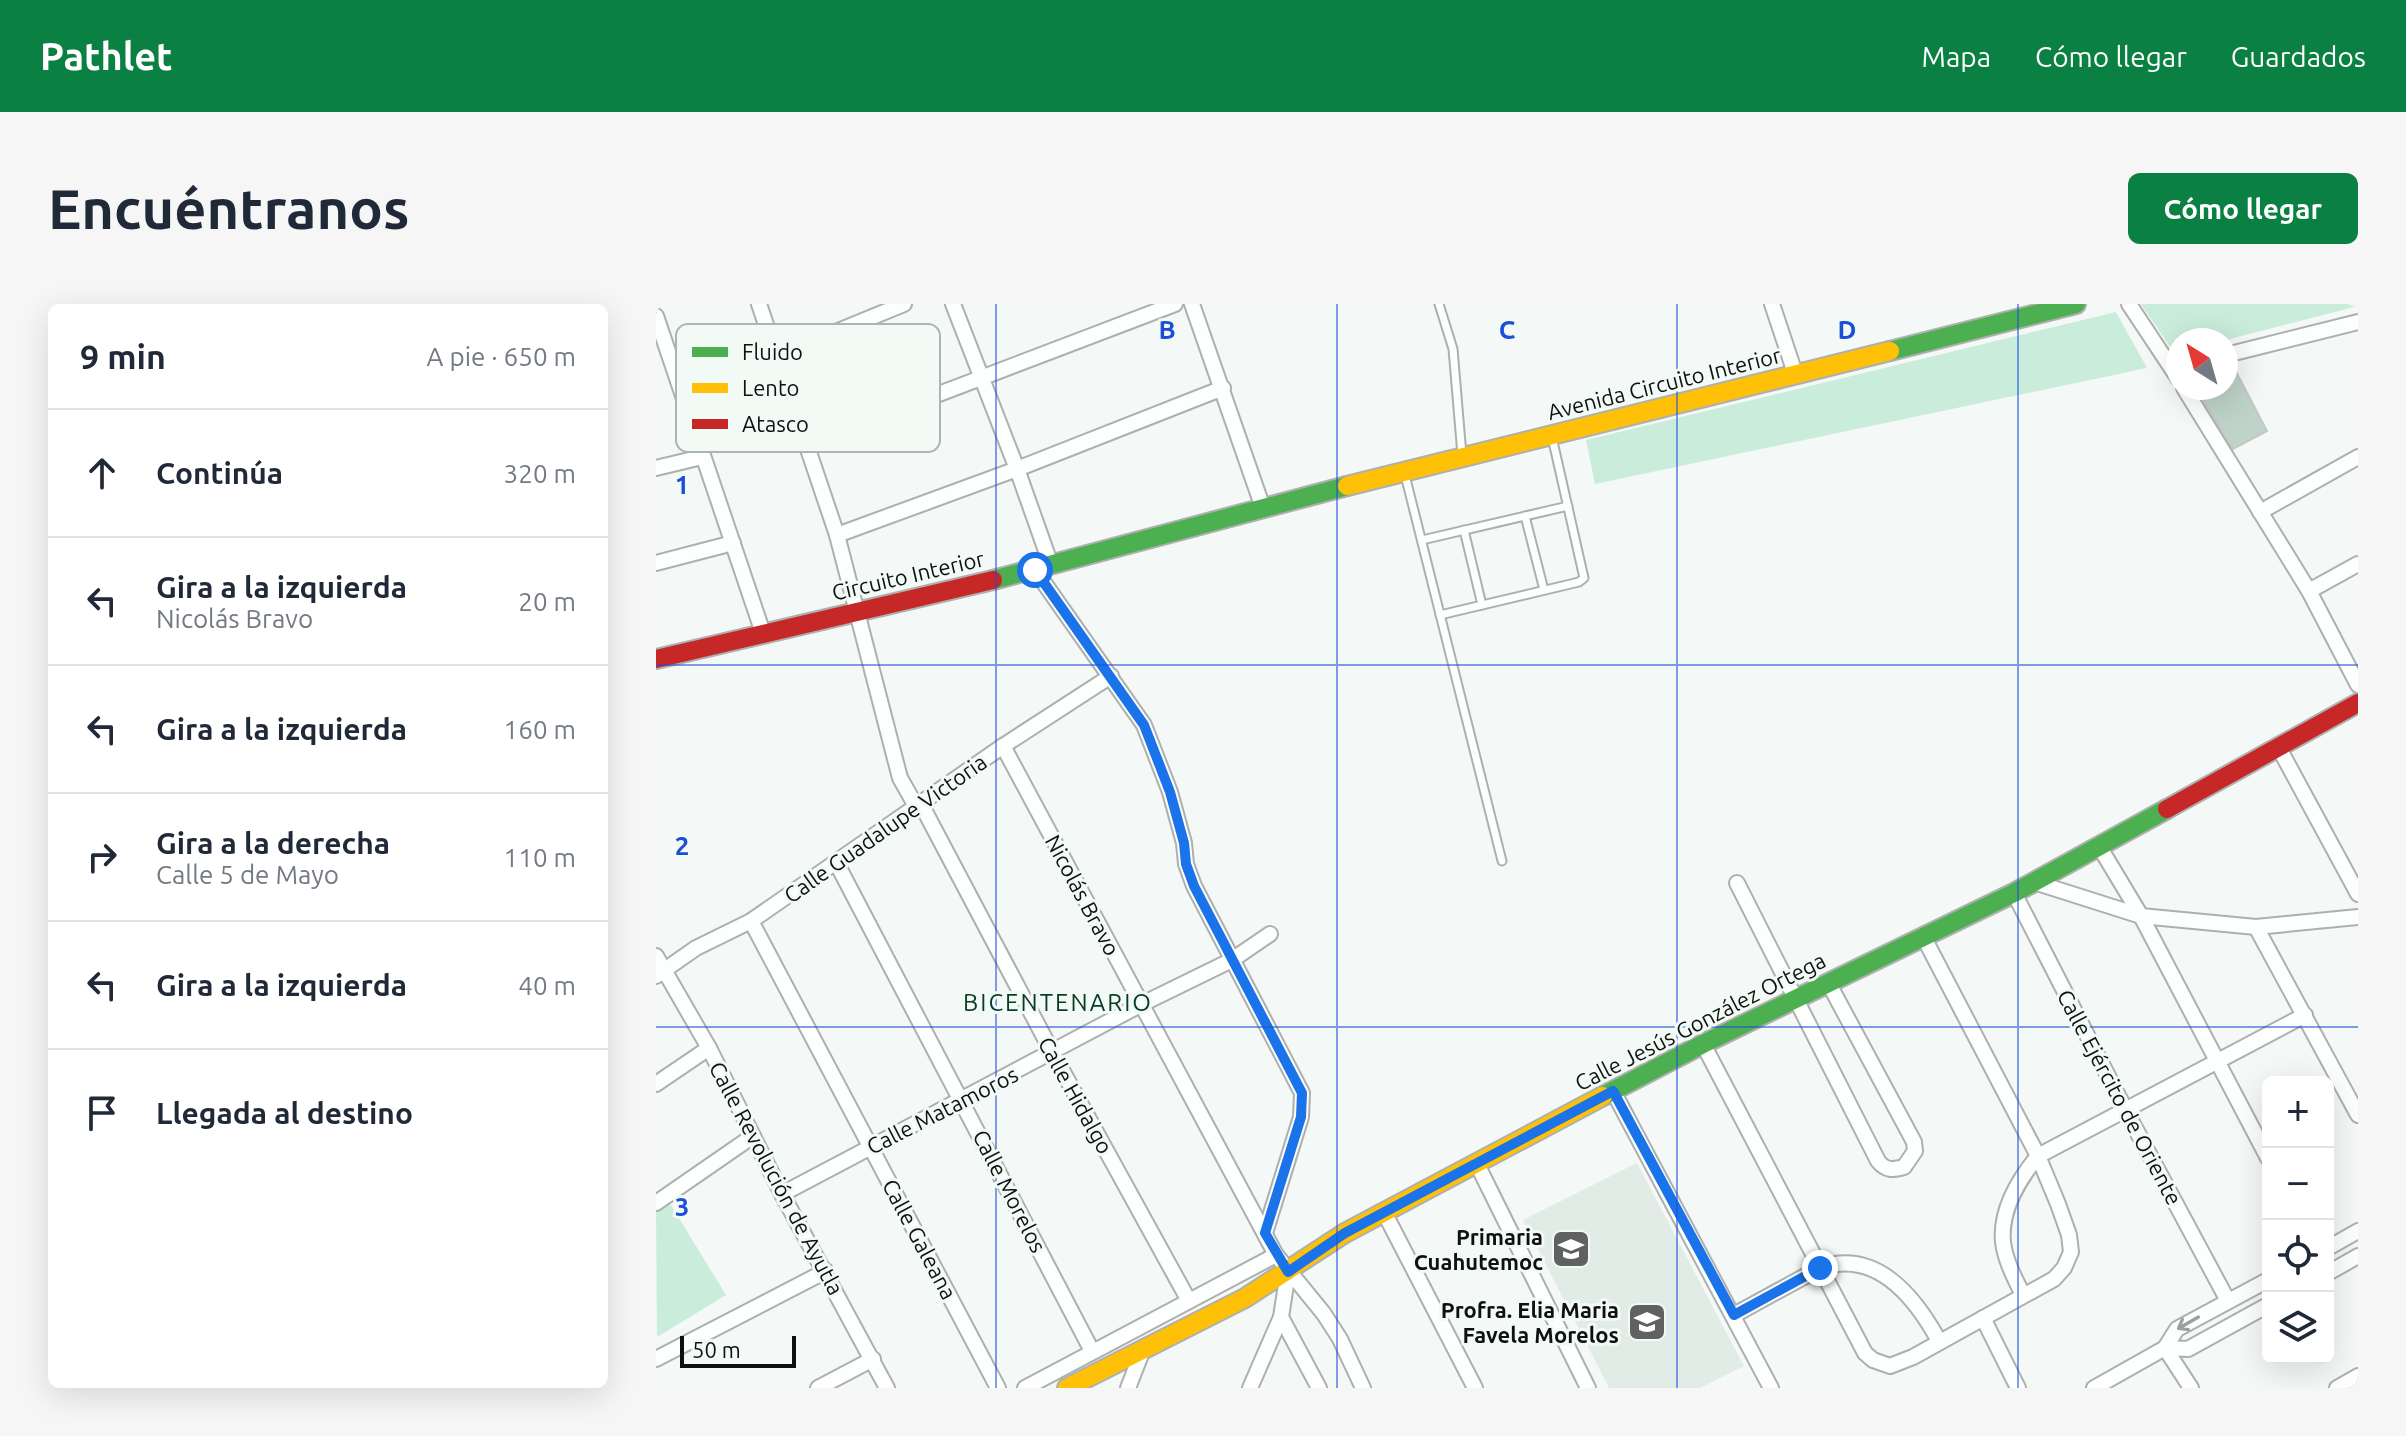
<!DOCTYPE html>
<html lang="es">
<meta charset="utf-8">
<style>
:root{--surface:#fff;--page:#f6f6f7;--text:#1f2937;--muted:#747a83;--line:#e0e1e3;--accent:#0b8043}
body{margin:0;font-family:Ubuntu,sans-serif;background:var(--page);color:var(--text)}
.controls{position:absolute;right:24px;bottom:24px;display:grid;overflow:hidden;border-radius:12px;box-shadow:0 8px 32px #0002}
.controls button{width:72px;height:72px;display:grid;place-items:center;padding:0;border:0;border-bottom:2px solid var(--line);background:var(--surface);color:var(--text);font:40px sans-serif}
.compass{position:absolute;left:1510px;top:24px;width:72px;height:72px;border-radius:50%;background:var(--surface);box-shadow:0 8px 32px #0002;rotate:323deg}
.scale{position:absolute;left:24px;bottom:20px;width:116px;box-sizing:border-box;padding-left:8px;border:4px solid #0f1110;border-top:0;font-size:22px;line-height:28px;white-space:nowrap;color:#0f1110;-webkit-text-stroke:6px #f2faf6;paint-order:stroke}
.stop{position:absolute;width:24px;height:24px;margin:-18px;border:6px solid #1a73e8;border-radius:50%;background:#fff}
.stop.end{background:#1a73e8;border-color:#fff;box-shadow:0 2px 8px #0008}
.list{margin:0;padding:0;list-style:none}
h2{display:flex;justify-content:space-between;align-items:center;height:104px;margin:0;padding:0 32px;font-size:34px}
h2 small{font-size:26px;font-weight:400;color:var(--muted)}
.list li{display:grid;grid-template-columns:52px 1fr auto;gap:24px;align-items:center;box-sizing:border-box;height:128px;padding:0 32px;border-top:2px solid var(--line)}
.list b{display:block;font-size:30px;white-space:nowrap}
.list p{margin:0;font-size:26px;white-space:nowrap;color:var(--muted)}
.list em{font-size:26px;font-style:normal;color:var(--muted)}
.icon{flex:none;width:44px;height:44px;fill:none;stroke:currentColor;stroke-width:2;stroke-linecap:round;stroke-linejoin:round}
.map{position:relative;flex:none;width:1702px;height:1084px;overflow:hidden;border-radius:12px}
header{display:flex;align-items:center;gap:48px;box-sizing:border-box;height:112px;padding:0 40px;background:var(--accent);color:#fff}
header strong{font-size:38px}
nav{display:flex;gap:44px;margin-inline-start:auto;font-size:28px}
.intro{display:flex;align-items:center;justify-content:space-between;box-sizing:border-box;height:192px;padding:0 48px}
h1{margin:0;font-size:56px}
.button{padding:20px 36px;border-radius:12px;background:var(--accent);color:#fff;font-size:28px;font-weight:700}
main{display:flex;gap:48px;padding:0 48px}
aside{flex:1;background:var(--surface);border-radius:12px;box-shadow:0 8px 32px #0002}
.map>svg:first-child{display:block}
.built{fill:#e2ece6}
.green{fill:#caecdb}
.building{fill:#bfd3c9;stroke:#c4c7c6;stroke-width:2}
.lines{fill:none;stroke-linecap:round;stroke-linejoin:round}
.lane-casing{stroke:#aeb0af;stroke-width:11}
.street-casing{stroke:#aeb0af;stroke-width:18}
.fast-casing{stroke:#aeb0af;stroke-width:22}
.slow-casing{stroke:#aeb0af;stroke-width:22}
.jam-casing{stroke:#aeb0af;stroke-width:22}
.lane{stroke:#fdfefe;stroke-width:7}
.street{stroke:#fdfefe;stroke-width:14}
.fast{stroke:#4caf50;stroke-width:18}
.slow{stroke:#ffc107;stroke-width:18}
.jam{stroke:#c62828;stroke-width:18}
.oneway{stroke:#9e9f9f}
.route{stroke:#1a73e8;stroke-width:10}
.grid{fill:none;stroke:#1d4ed8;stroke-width:2;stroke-opacity:0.55}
.labels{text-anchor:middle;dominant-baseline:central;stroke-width:6;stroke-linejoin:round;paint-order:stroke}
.street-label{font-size:22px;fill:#0f1110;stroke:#f2faf6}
.poi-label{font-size:22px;font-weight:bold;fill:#0f1110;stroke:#f2faf6;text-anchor:end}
.neighbourhood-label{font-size:24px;letter-spacing:2px;fill:#0a3a28;stroke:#f2faf6}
.key{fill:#f2faf6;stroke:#aeb4b1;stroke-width:2}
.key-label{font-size:22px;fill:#0f1110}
.grid-label{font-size:26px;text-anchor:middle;font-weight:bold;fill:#1d4ed8;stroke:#f2faf6;stroke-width:6;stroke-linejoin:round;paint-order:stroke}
</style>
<header>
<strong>Pathlet</strong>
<nav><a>Mapa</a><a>Cómo llegar</a><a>Guardados</a></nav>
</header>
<div class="intro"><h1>Encuéntranos</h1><a class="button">Cómo llegar</a></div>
<main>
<aside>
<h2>9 min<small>A pie · 650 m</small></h2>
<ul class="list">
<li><svg class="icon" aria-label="ahead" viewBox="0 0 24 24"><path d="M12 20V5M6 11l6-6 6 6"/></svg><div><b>Continúa</b></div><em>320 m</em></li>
<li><svg class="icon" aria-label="left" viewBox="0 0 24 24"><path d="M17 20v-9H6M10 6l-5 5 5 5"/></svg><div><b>Gira a la izquierda</b><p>Nicolás Bravo</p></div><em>20 m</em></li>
<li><svg class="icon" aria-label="left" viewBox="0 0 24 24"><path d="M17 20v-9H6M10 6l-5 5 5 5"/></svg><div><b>Gira a la izquierda</b></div><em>160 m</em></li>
<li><svg class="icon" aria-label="right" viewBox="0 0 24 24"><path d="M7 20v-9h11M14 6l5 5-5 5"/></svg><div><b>Gira a la derecha</b><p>Calle 5 de Mayo</p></div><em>110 m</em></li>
<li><svg class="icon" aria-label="left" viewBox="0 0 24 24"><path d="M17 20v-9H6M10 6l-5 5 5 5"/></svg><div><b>Gira a la izquierda</b></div><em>40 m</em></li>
<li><svg class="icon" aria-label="arrive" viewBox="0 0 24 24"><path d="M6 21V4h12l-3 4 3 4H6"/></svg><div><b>Llegada al destino</b></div></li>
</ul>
</aside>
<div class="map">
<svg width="1702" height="1084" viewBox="0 0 1702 1084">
<rect width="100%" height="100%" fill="#f4f8f6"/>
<polygon class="built" points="981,859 1088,1062 1044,1084 953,1084 867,916"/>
<g class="green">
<polygon points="1485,0 1702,0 1702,2 1570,36 1522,36 1522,49 1519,50"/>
<polygon points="1460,8 1491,64 939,180 930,136"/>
<polygon points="13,898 70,991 1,1033 0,906"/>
</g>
<polygon class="building" points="1576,60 1611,127 1577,145 1540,84 1570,84 1570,61"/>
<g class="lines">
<defs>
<g id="lane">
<polyline points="783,0 797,45 806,151"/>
<polyline points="749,171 846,557"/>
<polyline points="869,212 888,286"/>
<polyline points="808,226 826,301"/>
<polyline points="766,236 912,202"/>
<polyline points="784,311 923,278 928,274 896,133"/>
</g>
<g id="street">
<polyline points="103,0 181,231 244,474 261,504"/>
<polyline points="297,0 361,165 395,261"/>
<polyline points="536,0 607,204"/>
<polyline points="1116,0 1140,72"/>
<polyline points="1473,0 1522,74"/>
<polyline points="0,12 107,329"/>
<polyline points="1570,51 1702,18"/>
<polyline points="121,52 248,0"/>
<polyline points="1528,84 1653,287 1702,381"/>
<polyline points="149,141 519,0"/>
<polyline points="0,164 46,153"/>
<polyline points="1604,208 1702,153"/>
<polyline points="181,231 361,165 567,84"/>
<polyline points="0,259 77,239"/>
<polyline points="379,266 488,421 514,488 528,539 530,560 538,582 646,789 645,813 609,929"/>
<polyline points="1653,287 1702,260"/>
<polyline points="347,442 620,951 668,1010 684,1035 707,1084"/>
<polyline points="1623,444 1702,590"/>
<polyline points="265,500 396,748 533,997"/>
<polyline points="1443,542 1485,612 1612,854"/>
<polyline points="180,558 436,1047"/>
<polyline points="1378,578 1485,612 1600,623 1702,613"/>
<path d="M 1081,579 L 1222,857 C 1230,867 1237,866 1248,863 L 1259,847 L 1258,838 L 1173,680"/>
<polyline points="1358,589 1470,807 1572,997"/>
<polyline points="95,617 342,1084"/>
<polyline points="1600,623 1702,811"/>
<polyline points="0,652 53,744 126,890 231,1084"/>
<polyline points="0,672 40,644 95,617 347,442 455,372"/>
<polyline points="1047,740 1209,1049 1217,1056 1234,1062 1257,1053 1398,975 1408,964 1415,948 1413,931 1402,900 1382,852 1267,632"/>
<polyline points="0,780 53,744"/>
<polyline points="957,787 1115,1084"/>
<polyline points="820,858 932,1084"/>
<polyline points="126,890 486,700 576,656 614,630"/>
<polyline points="0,899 97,832"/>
<polyline points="728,908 819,1084"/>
<polyline points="1672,944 1702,927"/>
<polyline points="1672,969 1702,952"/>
<path d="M 1367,991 C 1359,975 1349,956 1347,938 C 1344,907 1363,875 1382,852 L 1649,711"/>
<path d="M 1078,1011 L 1164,964 C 1220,944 1259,993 1283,1037"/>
<polyline points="625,1013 663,1084"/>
<polyline points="1327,1014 1362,1084"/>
<polyline points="1509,1044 1532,1045 1612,1001"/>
<polyline points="1509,1044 1535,1084"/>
<polyline points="0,1055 170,967"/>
<polyline points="162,1084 217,1055"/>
<polyline points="369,1084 620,951"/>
<polyline points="472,1084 488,1043"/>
<polyline points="594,1084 625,1013 632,968"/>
<polyline points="1438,1084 1509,1044 1521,1025 1612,976"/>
<polyline points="1681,1084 1702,1072"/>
</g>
<g id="fast">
<polyline points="1234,47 1420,0"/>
<polyline points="337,276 691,182"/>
<polyline points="947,792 1047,740 1358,589 1511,505"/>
</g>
<g id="slow">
<polyline points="691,182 1234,47"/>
<polyline points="411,1084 589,994 689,929 947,792"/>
</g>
<g id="jam">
<polyline points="0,355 337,276"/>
<polyline points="1511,505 1702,399"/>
</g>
</defs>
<use href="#lane" class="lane-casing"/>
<use href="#street" class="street-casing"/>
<use href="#fast" class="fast-casing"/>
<use href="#slow" class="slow-casing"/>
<use href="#jam" class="jam-casing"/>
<use href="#lane" class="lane"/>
<use href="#street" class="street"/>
<use href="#fast" class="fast"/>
<use href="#slow" class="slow"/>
<use href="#jam" class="jam"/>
</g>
<defs><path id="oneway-shaft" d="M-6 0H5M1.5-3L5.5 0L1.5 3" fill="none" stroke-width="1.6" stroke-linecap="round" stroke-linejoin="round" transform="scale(2)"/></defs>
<use class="oneway" href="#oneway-shaft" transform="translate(1532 1019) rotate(150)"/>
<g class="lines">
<polyline class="route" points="379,266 488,421 514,488 528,539 530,560 538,582 646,789 645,813 609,929 632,968 689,929 957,787 1078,1011 1164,964"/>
</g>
<path class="grid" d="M 340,0 L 340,1084M 681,0 L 681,1084M 1021,0 L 1021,1084M 1362,0 L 1362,1084M 0,361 L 1702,361M 0,723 L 1702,723"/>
<defs>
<symbol id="school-square" viewBox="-11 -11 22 22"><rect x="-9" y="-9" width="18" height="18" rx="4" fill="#5f6260" stroke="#f2faf6"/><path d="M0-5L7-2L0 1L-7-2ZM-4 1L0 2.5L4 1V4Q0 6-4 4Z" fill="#fff"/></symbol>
</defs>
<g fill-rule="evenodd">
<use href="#school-square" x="893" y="923" width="44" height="44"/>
<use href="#school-square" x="969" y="996" width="44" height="44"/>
</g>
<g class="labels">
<g class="street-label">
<text transform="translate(1008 79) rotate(-14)">Avenida Circuito Interior</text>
<text transform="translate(252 271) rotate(-13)">Circuito Interior</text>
<text transform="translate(229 524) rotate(-35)">Calle Guadalupe Victoria</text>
<text transform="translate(427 591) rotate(62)">Nicolás Bravo</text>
<text transform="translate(1044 717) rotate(-27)">Calle Jesús González Ortega</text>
<text transform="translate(420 791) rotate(61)">Calle Hidalgo</text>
<text transform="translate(1464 793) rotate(62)">Calle Ejército de Oriente</text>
<text transform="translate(286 806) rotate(-27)">Calle Matamoros</text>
<text transform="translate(121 874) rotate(62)">Calle Revolución de Ayutla</text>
<text transform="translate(354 887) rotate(63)">Calle Morelos</text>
<text transform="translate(264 935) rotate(62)">Calle Galeana</text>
</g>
<g class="poi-label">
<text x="887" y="932">Primaria<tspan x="887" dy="25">Cuahutemoc</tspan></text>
<text x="963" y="1005">Profra. Elia Maria<tspan x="963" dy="25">Favela Morelos</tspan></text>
</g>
<g class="neighbourhood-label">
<text x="402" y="698">BICENTENARIO</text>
</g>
</g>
<rect x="20" y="20" width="264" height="128" rx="12" class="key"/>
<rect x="36" y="43" width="36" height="10" fill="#4caf50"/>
<rect x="36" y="79" width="36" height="10" fill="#ffc107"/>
<rect x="36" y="115" width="36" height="10" fill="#c62828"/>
<g class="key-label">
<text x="86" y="56">Fluido</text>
<text x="86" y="92">Lento</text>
<text x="86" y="128">Atasco</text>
</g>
<g class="grid-label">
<text x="511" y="35">B</text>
<text x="851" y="35">C</text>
<text x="1191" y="35">D</text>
<text x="26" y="190">1</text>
<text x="26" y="551">2</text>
<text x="26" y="912">3</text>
</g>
</svg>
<div class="controls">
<button>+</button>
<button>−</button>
<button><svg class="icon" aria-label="locate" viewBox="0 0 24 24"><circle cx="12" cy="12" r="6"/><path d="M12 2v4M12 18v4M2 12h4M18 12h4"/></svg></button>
<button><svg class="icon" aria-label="layers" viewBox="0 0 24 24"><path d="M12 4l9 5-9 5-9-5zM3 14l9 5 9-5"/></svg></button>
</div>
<svg class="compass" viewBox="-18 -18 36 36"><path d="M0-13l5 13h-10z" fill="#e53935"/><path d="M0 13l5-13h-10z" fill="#747a83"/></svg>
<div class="scale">50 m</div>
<div class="stop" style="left:379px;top:266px"></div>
<div class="stop end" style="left:1164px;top:964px"></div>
</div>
</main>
